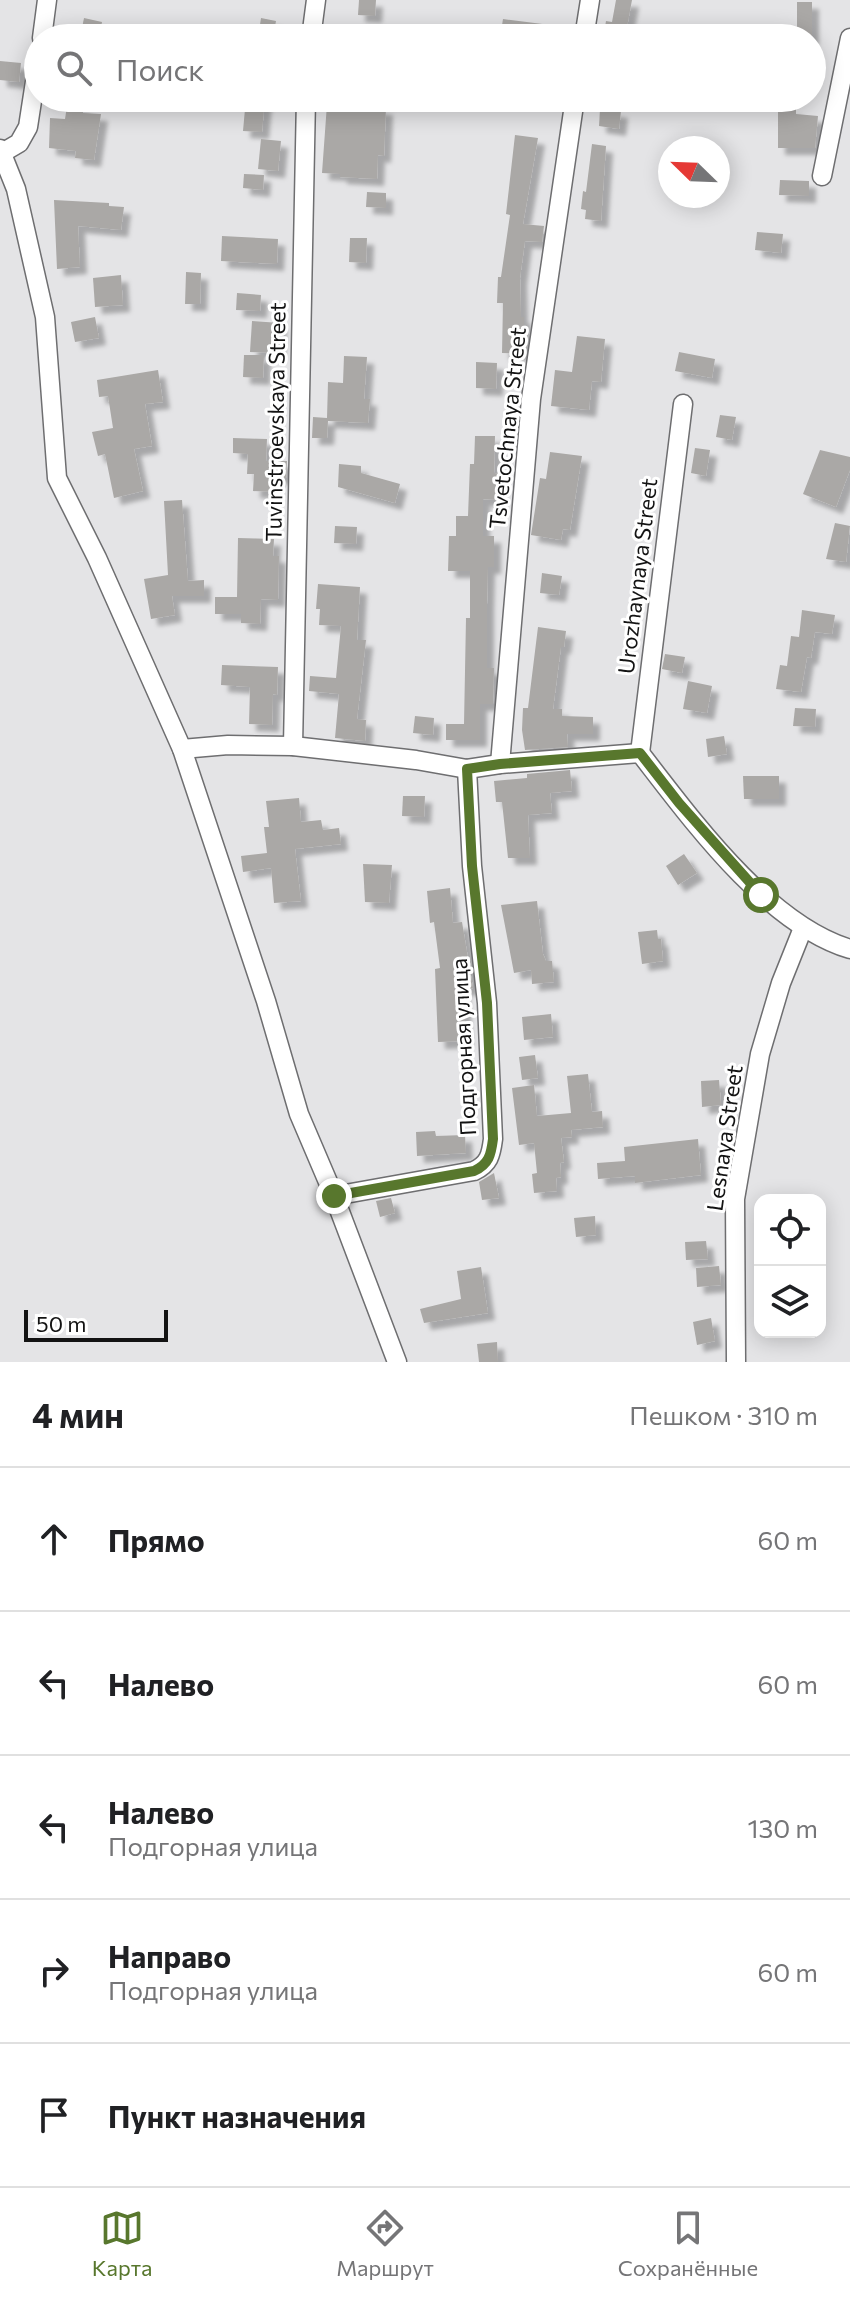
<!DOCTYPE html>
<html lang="ru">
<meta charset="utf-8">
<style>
:root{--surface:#fff;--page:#f6f6f6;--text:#202124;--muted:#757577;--line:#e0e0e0;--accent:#58772d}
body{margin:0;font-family:Commissioner,sans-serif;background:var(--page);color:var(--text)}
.controls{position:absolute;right:24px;bottom:24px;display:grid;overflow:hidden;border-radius:16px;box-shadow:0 4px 20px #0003}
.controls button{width:72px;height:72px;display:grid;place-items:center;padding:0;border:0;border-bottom:2px solid var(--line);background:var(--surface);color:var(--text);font:40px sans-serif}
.compass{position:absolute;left:658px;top:136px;width:72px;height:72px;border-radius:50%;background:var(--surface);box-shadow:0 4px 20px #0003;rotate:293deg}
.scale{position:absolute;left:24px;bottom:20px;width:144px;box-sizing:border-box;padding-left:8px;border:4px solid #131313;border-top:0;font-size:22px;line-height:28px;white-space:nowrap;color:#131313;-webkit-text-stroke:6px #fff;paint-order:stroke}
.stop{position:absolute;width:24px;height:24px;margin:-18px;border:6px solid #58772d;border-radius:50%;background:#fff}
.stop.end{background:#58772d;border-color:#fff;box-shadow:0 2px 8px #0008}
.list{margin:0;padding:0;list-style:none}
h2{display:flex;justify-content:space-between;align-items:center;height:104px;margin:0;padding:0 32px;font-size:34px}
h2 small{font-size:26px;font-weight:400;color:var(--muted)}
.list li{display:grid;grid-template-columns:52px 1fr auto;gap:24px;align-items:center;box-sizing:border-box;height:144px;padding:0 32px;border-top:2px solid var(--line)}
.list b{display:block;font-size:30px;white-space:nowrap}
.list p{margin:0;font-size:26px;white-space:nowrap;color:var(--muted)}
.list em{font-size:26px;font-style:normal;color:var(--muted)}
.icon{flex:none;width:44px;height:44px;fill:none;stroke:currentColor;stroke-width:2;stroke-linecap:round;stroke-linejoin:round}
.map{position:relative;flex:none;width:850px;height:1362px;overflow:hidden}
.search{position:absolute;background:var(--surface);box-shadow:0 4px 20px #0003;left:24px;right:24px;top:24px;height:88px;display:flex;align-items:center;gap:20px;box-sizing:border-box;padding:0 28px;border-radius:44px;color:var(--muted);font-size:30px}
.sheet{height:824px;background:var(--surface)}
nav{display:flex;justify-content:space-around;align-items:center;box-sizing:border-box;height:112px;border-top:2px solid var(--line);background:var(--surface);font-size:22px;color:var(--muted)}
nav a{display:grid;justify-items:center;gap:4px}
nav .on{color:var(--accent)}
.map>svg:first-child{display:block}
.building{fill:#aaa8a6;filter:url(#shadow)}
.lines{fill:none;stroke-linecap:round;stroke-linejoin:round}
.minor-casing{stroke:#6e6e70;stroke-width:21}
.minor{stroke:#fff;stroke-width:18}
.route{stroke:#58772d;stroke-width:10}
.labels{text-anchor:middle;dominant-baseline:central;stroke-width:6;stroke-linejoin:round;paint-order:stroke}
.street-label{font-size:22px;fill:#131313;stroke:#fff}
</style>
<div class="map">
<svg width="850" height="1362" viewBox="0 0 850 1362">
<defs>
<filter id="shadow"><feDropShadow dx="7" dy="7" stdDeviation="2" flood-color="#0004"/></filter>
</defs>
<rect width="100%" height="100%" fill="#e4e4e6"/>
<g class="building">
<polygon points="359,0 376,0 375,16 358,15"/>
<polygon points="616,0 632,0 625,38 603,38 606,21 612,22"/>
<rect x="797" y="2" width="15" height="36"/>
<polygon points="84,18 102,22 99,38 80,38"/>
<polygon points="261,18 276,21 273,38 258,38"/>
<polygon points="503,19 574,28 572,38 500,38"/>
<polygon points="0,61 21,63 19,82 0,80"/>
<polygon points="246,98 265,98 262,132 243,131"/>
<polygon points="327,104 386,108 384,156 378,155 377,179 340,177 340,174 322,173"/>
<polygon points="67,106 83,107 83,113 101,114 94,160 75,158 76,151 49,148 50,118 65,119"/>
<polygon points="600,109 621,111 619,129 599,126"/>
<polygon points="778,109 796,109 796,114 818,116 815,148 778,148"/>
<polygon points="515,135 538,138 523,224 544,226 542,242 525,241 520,278 521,317 524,317 524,337 528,337 526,354 502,353 503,303 497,303 498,277 501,277 510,215 506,214"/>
<polygon points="261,139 281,141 278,171 258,169"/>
<polygon points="592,144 606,146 601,221 585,219 586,210 581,209 583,191 586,192"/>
<polygon points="244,174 264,175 263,190 243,188"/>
<polygon points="780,180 809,181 809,196 779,195"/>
<polygon points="367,192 386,193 386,208 366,207"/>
<polygon points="54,200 109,203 109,206 124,207 121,230 78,226 80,267 57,269"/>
<polygon points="757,232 783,234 781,253 755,250"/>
<polygon points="222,236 278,239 277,264 221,261"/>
<polygon points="350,238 367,238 366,263 349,262"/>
<polygon points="186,272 201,273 200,304 185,304"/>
<polygon points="121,275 123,305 95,307 93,278"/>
<polygon points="237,293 261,295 260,311 236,310"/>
<polygon points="95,317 99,338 75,342 71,322"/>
<polygon points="252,321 280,323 278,353 250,352"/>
<polygon points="577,336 605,339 601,382 592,381 589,410 551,406 555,370 572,372"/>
<polygon points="679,352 715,359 712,378 675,371"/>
<polygon points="244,355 264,355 263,378 243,377"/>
<polygon points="344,356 367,357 364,399 370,399 368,423 328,421 327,438 312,438 313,417 327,418 328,382 343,383"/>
<polygon points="476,362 497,363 496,389 476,388"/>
<polygon points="158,370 163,402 145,404 152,446 134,449 143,491 114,498 105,454 98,456 92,432 113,428 108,396 99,397 97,380"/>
<polygon points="720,415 736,417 732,440 716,437"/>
<polygon points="475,436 495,436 494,473 499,474 498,500 483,499 483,536 494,536 494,567 488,567 487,604 487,668 494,668 493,704 480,704 480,740 446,740 446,724 464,724 466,618 470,618 470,571 448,571 449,536 456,536 456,516 468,516 470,464 474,464"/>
<polygon points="233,438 267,439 266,461 287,461 286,478 276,477 276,492 253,491 254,474 247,474 248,454 233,453"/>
<polygon points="695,448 710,450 706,476 691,473"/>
<polygon points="820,450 850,457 850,470 836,507 803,494"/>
<polygon points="550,452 582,456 570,530 563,529 561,540 531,535 540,478 546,479"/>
<polygon points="339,464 361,466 361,473 400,484 395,503 338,487"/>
<polygon points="182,500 188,581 204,580 204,596 172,596 175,615 151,619 144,579 168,575 164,501"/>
<polygon points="835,523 850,526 846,562 826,559"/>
<polygon points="335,526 357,527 356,544 334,543"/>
<polygon points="238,538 274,539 273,556 279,556 278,600 261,599 260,624 241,623 241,614 215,614 215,597 237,597"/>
<polygon points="542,573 562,576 559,595 540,593"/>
<polygon points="318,584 360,587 357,640 366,640 357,719 366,720 365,741 335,738 339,694 309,691 310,676 336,678 341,626 319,625 320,609 316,609"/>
<polygon points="802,610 835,615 832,634 815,632 811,658 807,657 801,692 776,689 780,665 787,666 791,636 799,637"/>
<polygon points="538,627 566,631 564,647 561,647 553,709 562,709 562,716 593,717 593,734 567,734 568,747 525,750 522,730 523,708 528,708"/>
<polygon points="665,654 685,657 682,673 662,669"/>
<polygon points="222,665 278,667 277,695 273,694 272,725 249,724 250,687 221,685"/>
<polygon points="688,681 712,686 707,713 683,709"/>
<polygon points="795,708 816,709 815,727 793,726"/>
<polygon points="415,716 434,718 433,735 413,733"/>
<polygon points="724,736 727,754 708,757 706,739"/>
<polygon points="570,770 572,791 550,793 552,813 528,815 530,858 508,858 502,802 496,802 494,781 527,778 527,774"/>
<polygon points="743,776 779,776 779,799 744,799"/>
<polygon points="403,796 425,796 424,817 402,816"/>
<polygon points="299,798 301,822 321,820 323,830 339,828 341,844 295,849 301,901 274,903 271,868 243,872 241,856 267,853 264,827 269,827 266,801"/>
<polygon points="684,854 697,873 678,885 666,866"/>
<polygon points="363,864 392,865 389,903 365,902"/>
<polygon points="450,888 453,923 462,922 473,988 463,989 466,1041 438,1042 435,969 440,968 434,922 430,923 427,891"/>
<polygon points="537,901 543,954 546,961 552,961 554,982 532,984 531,970 514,973 501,905"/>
<polygon points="657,930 658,939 661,939 663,961 642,964 638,932"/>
<polygon points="551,1014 553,1037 524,1040 522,1017"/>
<polygon points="535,1055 538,1078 522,1080 519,1057"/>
<polygon points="588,1074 592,1112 602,1111 603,1127 571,1130 572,1137 561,1138 564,1162 560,1163 561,1177 556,1178 557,1191 534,1193 532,1174 537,1173 534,1143 519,1145 512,1088 534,1085 537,1116 571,1113 567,1076"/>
<polygon points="719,1080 721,1105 702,1107 701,1081"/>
<polygon points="435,1131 436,1136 465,1135 466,1153 417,1156 416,1132"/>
<polygon points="698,1139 701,1175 635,1183 635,1176 598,1179 597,1163 625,1161 624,1147"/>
<polygon points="494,1173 499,1198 482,1200 479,1182"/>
<polygon points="391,1198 395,1213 380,1217 376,1201"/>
<polygon points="595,1216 596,1235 576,1237 574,1218"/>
<polygon points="706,1241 708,1259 686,1260 685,1242"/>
<polygon points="719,1266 721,1285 697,1287 696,1268"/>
<polygon points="481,1267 488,1313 424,1323 420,1309 461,1299 457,1271"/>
<polygon points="711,1318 715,1341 697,1345 693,1322"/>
<polygon points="497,1342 498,1362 479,1362 477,1344"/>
</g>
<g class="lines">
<defs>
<g id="minor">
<polyline points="42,38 47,0"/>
<polyline points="311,38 316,0"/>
<polyline points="584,38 590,0"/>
<polyline points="0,149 16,189 45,317 57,478 97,558 182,749 266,1001 299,1114 334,1196 397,1362"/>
<polyline points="2,153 19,143 28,127 38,62"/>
<polyline points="822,176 850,38"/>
<polyline points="293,746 306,98"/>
<path d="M 182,749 L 228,745 L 293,746 L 416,760 L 467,769 L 500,764 L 640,753 C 692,820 767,924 850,949"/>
<polyline points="640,753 683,404"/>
<polyline points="500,764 531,399 575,98"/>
<path d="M 334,1196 L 474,1171 C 489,1164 491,1155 493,1139 L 487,1003 L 472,866 L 467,769"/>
<polyline points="736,1362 735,1199 760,1054 781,983 803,928"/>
</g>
</defs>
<use href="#minor" class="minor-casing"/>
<use href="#minor" class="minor"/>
</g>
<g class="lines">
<path class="route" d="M 334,1196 L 474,1171 C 489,1164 491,1155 493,1139 L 487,1003 L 472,866 L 467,769 L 500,764 L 640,753 L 679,803 L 761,895"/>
</g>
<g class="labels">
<g class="street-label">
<text transform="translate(275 422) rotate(-89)">Tuvinstroevskaya Street</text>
<text transform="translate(507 428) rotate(-84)">Tsvetochnaya Street</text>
<text transform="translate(637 576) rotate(-83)">Urozhaynaya Street</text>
<text transform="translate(463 1047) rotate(-93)">Подгорная улица</text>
<text transform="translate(724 1138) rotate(-82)">Lesnaya Street</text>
</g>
</g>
</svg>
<div class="controls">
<button><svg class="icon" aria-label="locate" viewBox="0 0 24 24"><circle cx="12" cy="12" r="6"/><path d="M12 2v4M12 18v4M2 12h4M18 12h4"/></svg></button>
<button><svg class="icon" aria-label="layers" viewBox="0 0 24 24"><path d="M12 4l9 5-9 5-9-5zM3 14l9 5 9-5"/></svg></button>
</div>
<svg class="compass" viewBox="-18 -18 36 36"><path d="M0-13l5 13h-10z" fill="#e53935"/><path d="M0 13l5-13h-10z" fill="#757577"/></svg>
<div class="scale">50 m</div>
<div class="stop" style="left:761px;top:895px"></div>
<div class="stop end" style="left:334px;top:1196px"></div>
<div class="search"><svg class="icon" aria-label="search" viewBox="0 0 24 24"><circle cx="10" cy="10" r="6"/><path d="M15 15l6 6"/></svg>Поиск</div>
</div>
<section class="sheet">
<h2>4 мин<small>Пешком · 310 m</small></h2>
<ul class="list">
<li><svg class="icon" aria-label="ahead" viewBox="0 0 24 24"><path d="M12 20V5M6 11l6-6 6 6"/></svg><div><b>Прямо</b></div><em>60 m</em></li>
<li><svg class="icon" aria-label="left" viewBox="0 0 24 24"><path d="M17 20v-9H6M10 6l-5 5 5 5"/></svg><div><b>Налево</b></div><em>60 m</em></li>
<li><svg class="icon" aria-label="left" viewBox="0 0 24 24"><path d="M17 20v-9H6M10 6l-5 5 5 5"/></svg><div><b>Налево</b><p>Подгорная улица</p></div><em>130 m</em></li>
<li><svg class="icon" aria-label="right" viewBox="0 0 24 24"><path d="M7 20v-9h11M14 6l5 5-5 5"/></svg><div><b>Направо</b><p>Подгорная улица</p></div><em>60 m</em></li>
<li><svg class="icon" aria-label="arrive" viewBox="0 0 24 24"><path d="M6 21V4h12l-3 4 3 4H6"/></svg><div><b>Пункт назначения</b></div></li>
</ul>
</section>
<nav>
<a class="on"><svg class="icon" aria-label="map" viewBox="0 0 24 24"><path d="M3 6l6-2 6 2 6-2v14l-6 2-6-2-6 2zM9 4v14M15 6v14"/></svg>Карта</a>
<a><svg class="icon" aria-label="directions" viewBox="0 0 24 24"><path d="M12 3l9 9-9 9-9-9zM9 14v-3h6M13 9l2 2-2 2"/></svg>Маршрут</a>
<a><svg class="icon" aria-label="saved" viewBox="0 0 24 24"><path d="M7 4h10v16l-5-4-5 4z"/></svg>Сохранённые</a>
</nav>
